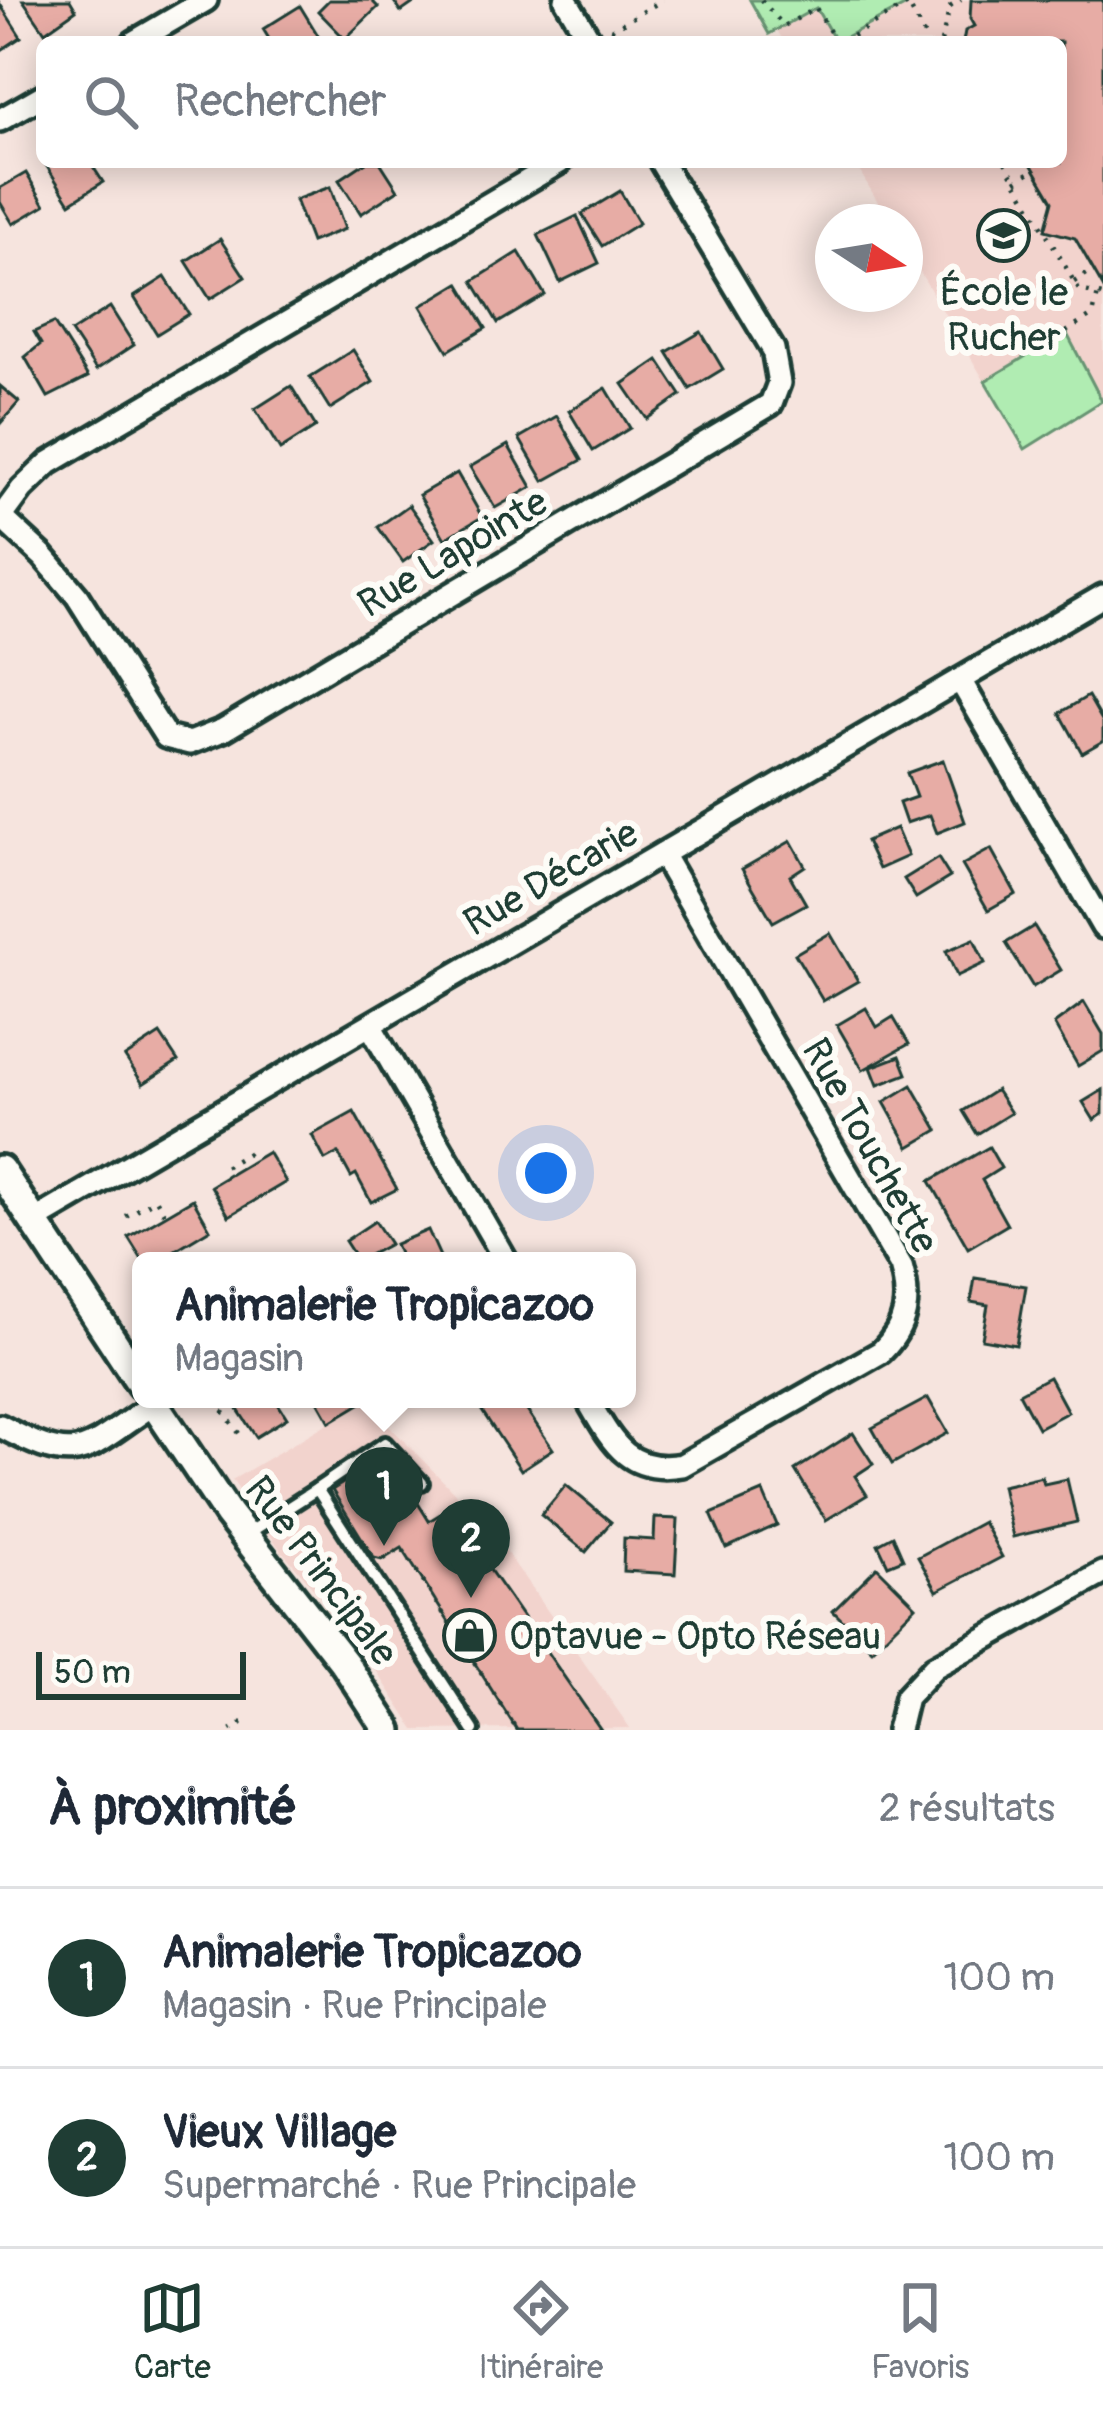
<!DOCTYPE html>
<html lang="fr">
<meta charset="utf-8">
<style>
:root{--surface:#fff;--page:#f6f6f7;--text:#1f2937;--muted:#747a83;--line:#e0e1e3;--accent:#1f3d34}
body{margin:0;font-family:Pangolin,sans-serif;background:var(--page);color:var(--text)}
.compass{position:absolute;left:815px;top:204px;width:108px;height:108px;border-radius:50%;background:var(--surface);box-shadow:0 6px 30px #0003;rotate:102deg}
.scale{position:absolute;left:36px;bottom:30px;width:210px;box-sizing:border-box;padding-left:12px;border:6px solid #1f3d34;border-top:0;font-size:33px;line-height:42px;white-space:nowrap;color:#1f3d34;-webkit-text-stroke:9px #fdfcf7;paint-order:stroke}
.you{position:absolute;left:546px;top:1173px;width:42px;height:42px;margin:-30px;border:9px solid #fff;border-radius:50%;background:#1a73e8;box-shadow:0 0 0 18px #1a73e833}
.badge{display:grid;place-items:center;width:78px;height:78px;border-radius:50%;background:var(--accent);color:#fff;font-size:39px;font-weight:700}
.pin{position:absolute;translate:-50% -99px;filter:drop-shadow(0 3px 6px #0008)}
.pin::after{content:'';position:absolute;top:63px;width:42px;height:36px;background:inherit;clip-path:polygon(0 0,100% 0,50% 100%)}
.popup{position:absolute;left:132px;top:1252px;width:504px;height:156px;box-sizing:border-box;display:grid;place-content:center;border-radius:18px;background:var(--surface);filter:drop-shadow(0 3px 9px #0005);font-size:39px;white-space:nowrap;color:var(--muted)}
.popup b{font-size:45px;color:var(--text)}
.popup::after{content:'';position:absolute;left:50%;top:100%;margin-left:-24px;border:24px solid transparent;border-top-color:var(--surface)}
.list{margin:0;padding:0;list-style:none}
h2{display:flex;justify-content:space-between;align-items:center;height:156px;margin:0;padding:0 48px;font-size:51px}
h2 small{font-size:39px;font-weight:400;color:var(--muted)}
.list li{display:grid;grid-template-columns:78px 1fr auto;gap:36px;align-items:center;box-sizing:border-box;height:180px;padding:0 48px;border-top:3px solid var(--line)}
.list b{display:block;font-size:45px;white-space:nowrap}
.list p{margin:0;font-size:39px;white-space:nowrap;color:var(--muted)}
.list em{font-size:39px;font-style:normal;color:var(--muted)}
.icon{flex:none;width:66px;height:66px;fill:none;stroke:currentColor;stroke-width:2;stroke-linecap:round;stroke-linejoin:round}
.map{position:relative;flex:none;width:1103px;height:1730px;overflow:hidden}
.search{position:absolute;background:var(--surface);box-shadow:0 6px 30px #0003;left:36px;right:36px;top:36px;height:132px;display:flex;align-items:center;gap:30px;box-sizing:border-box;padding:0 42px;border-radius:18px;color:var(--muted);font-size:45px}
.sheet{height:516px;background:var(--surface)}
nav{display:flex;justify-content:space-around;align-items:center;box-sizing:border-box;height:168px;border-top:3px solid var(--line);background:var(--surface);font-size:33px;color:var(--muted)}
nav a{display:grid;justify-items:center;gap:6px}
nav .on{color:var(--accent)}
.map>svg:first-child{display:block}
.built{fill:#f2d3cd}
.green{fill:#b0ecb2;stroke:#689473;stroke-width:3}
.building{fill:#e7aca5;stroke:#1f3d34;stroke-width:3}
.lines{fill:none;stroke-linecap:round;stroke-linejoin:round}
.service-casing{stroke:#1f3d34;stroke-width:20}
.minor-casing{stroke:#1f3d34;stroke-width:30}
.tertiary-casing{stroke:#1f3d34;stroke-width:36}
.path{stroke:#1f3d34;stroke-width:4.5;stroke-dasharray:3 9;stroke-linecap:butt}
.service{stroke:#fdfcf7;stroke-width:10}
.minor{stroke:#fdfcf7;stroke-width:21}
.tertiary{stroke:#fdfcf7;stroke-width:27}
.labels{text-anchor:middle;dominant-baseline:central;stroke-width:12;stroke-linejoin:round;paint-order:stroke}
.poi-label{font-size:39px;fill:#1f3d34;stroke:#fdfcf7}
.street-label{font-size:39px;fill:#1f3d34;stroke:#fdfcf7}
</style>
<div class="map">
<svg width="1103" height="1730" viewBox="0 0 1103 1730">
<rect width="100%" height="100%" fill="#f6e4de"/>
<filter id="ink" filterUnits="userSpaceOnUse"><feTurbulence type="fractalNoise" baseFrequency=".00833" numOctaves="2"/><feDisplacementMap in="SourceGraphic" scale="24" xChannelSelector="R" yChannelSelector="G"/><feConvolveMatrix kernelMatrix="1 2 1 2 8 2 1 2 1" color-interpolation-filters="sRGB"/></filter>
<g filter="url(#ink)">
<g class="built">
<polygon points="829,0 1103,0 1103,401 1025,449 905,247 905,222 890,222 854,162 1061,162 1061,42 784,42 777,30"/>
<polygon points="365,1401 490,1529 630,1728 415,1730 353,1635 277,1545 232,1480"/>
</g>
<g class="green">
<polygon points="750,0 906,0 908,4 836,42 816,8 769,34"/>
<polygon points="1066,332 1102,401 1025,449 985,381"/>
</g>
<g class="building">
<polygon points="23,0 70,0 76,10 45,32"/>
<polygon points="329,0 371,0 378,7 345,39 318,11"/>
<polygon points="393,0 418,0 401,12"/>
<polygon points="971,0 1103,0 1103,287 1075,238 1045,230 1053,201 1030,162 1061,162 1061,42 963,42 965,31 974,26 970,19"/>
<polygon points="0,4 21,37 0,51"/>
<polygon points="300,6 322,42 271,42 263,29"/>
<polygon points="51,162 90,162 103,182 70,203 46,165"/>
<polygon points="366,162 380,162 398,190 361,214 339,180"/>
<polygon points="26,173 45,205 13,224 0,202 0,188"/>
<polygon points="330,187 345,229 311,242 295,200"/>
<polygon points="620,191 639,223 602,246 582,214"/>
<polygon points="577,216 599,263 560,282 538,235"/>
<polygon points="220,239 245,277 210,299 186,261"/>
<polygon points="519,252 545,295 498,323 473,281"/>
<polygon points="165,277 189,314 157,334 134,297"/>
<polygon points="459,283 486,328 448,351 421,306"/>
<polygon points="110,307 134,345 96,370 71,332"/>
<polygon points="54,323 88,377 48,397 25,357 41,344 34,332"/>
<polygon points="701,332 723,369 690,389 667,352"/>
<polygon points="353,350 373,382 330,409 310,377"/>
<polygon points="658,360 681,395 647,419 623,384"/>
<polygon points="0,386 19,402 0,424"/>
<polygon points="291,386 316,427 280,450 255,409"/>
<polygon points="606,388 630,428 593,451 569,411"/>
<polygon points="557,416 582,460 544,481 519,438"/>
<polygon points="508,445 532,487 495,508 470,467"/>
<polygon points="457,473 482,517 445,539 419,495"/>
<polygon points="409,505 434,540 403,562 378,527"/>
<polygon points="1088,696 1103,722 1103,741 1082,753 1060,713"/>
<polygon points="943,760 965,822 937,833 930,815 906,823 899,803 916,797 907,773"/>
<polygon points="896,828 908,856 879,869 866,841"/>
<polygon points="791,841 805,866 790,876 806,904 773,922 742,869"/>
<polygon points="991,849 1016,894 988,910 962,865"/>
<polygon points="938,858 950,877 916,898 904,879"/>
<polygon points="1034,926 1061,970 1033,987 1006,943"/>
<polygon points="830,933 858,981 823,1001 795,954"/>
<polygon points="974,939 985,963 957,976 946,951"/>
<polygon points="1084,1002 1103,1034 1103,1051 1078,1066 1054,1024"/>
<polygon points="866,1008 877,1027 893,1017 909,1044 863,1070 837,1025"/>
<polygon points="160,1034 178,1061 143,1084 125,1057"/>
<polygon points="900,1056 907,1074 878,1085 871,1067"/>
<polygon points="912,1085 938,1130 909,1147 884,1102"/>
<polygon points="996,1090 1011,1113 977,1134 963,1111"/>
<polygon points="1103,1090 1103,1114 1094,1120 1083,1102"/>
<polygon points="354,1112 397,1189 371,1202 356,1174 351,1177 338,1153 325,1160 312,1135"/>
<polygon points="989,1147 1001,1168 982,1180 1007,1225 968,1248 930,1181"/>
<polygon points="268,1152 286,1182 229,1216 211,1186"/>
<polygon points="193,1199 210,1229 157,1261 143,1261 128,1237"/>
<polygon points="375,1221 390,1244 358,1261 345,1241"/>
<polygon points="428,1230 442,1261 402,1261 395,1244"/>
<polygon points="975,1278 1026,1286 1016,1345 982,1339 988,1305 971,1302"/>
<polygon points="1049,1377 1068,1412 1038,1428 1019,1393"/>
<polygon points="928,1398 948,1433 892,1464 872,1428"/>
<polygon points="231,1399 275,1399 287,1418 256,1437"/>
<polygon points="317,1399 364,1399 365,1401 330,1422"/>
<polygon points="500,1399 519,1399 553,1449 521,1470 482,1411"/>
<polygon points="853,1433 873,1464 855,1476 867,1495 826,1520 795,1470"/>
<polygon points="388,1455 429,1521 442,1513 458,1539 465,1534 601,1730 517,1730 402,1548 382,1560 374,1558 332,1490"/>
<polygon points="1042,1477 1044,1484 1067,1479 1077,1522 1013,1537 1002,1486"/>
<polygon points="566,1485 611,1522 586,1552 541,1515"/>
<polygon points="763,1492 777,1525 726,1548 711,1514"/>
<polygon points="655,1518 678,1519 675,1574 623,1571 624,1538 654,1540"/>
<polygon points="983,1522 1002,1557 937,1591 918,1557"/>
<polygon points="893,1536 903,1559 888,1565 878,1544"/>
<polygon points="877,1567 916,1606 872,1650 833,1611"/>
</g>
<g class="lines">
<defs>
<g id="service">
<polyline points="317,1489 385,1443 422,1483"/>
<polyline points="247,1534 317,1489 473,1730"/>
</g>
<g id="minor">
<polyline points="566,0 591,42"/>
<polyline points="134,42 206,0"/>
<polyline points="0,120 42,96"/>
<polyline points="1,517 43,556 77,596 166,737 190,743 223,730 771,404 779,383 773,349 661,162"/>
<polyline points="0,519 22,489 49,463 560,162"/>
<polyline points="960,680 1103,927"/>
<polyline points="370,1025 506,1261"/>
<polyline points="34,1221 1103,596"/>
<path d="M 587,1399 C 611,1440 627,1475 682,1465 L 881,1352 C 907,1326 911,1300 901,1266 L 662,854"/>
<path d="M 0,1426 C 82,1470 82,1451 154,1404"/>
<polyline points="898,1730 906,1697 934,1667 1103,1573"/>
</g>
<g id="tertiary">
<polyline points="0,1170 141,1384"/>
<polyline points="151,1399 228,1514 345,1664 388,1730"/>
</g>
</defs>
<use href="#service" class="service-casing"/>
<use href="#minor" class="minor-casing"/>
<use href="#tertiary" class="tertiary-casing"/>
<g class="path">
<polyline points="761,0 784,26 816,8 836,42"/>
<polyline points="611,30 663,0"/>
<polyline points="842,42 908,4 928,42"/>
<polyline points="941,42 950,7 961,0"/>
<polyline points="1005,162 1079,290 1103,295"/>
<polyline points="1016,181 1034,170"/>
<polyline points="1074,282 1093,270"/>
<polyline points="1066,332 1093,315 1098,294"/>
<polyline points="228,1176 223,1168 253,1150"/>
<polyline points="126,1216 156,1199 165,1215"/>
<polyline points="235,1405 224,1412 243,1439"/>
<polyline points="384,1559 402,1548 517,1730"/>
<polyline points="230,1730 250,1718"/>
</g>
<use href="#service" class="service"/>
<use href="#minor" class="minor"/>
<use href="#tertiary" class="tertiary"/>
</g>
</g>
<defs>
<symbol id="school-ring" viewBox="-11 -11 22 22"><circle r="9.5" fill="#fdfcf7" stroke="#1f3d34" stroke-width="1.5"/><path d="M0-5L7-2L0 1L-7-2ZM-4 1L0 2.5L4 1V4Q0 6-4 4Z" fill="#1f3d34"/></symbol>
<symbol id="shop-ring" viewBox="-11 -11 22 22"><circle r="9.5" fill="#fdfcf7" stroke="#1f3d34" stroke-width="1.5"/><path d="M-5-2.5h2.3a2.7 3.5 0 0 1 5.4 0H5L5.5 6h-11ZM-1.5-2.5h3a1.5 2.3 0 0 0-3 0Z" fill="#1f3d34"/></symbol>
</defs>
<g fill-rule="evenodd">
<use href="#school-ring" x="974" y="206" width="59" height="59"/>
<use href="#shop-ring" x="440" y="1606" width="59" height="59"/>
</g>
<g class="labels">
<g class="poi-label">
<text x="1004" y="292">École le<tspan x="1004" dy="45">Rucher</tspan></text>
<text x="509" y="1636" text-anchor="start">Optavue - Opto Réseau</text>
</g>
<g class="street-label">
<text transform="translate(453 553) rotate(-31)">Rue Lapointe</text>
<text transform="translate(551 878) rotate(-30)">Rue Décarie</text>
<text transform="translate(870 1146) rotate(61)">Rue Touchette</text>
<text transform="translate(321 1571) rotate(53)">Rue Principale</text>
</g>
</g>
</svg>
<svg class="compass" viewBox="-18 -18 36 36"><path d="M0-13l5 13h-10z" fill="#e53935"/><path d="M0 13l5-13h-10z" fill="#747a83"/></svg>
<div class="scale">50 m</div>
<div class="you"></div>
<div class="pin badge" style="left:384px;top:1546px">1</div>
<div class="popup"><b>Animalerie Tropicazoo</b>Magasin</div>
<div class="pin badge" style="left:471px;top:1598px">2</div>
<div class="search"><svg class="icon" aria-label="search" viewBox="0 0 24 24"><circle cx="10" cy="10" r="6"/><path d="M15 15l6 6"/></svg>Rechercher</div>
</div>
<section class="sheet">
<h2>À proximité<small>2 résultats</small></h2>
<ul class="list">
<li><span class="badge">1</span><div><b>Animalerie Tropicazoo</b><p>Magasin · Rue Principale</p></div><em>100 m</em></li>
<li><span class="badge">2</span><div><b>Vieux Village</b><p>Supermarché · Rue Principale</p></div><em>100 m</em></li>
</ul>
</section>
<nav>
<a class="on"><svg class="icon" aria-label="map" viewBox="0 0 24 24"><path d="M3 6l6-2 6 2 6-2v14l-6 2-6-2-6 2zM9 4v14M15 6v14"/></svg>Carte</a>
<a><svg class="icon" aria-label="directions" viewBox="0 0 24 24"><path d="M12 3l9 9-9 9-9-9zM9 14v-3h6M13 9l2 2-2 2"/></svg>Itinéraire</a>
<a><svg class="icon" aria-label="saved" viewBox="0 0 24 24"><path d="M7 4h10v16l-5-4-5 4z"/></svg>Favoris</a>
</nav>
